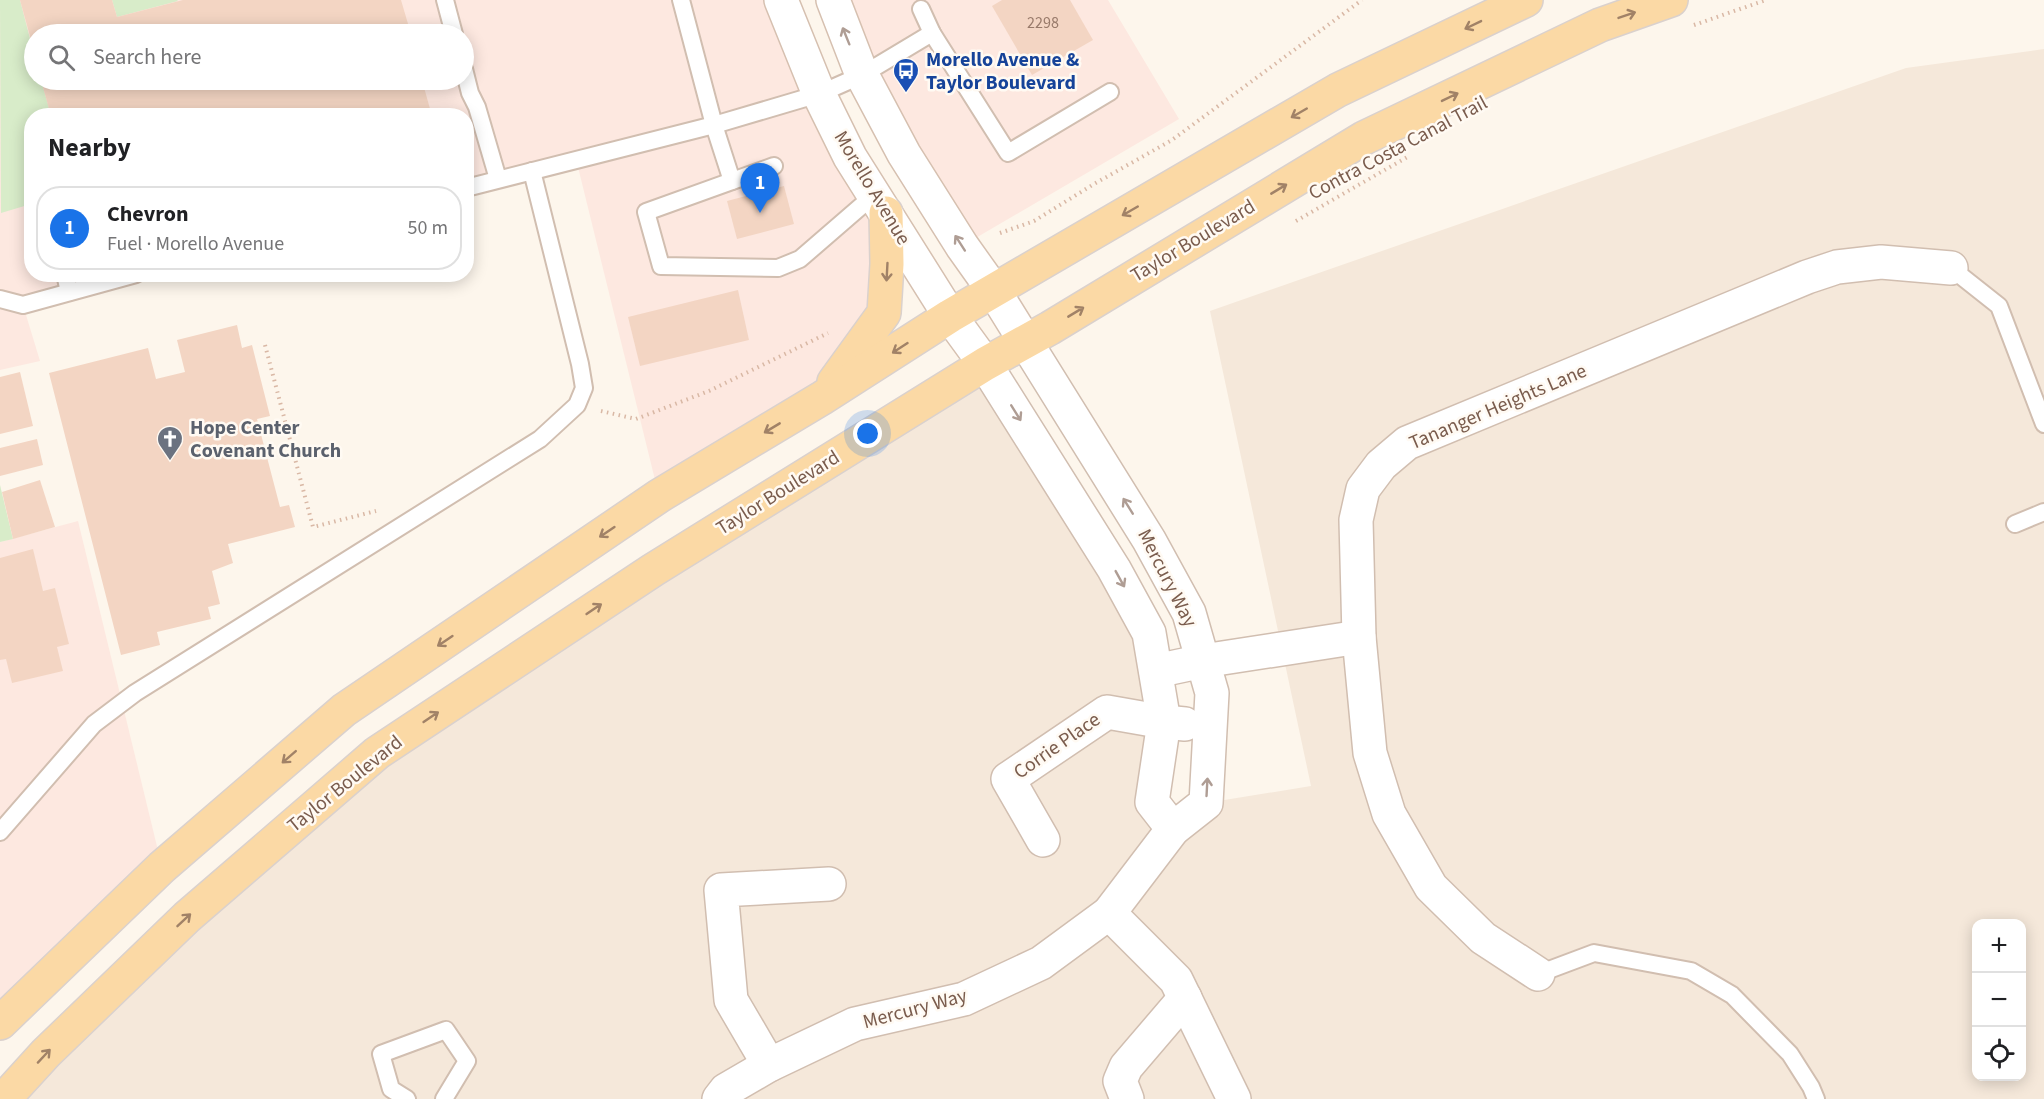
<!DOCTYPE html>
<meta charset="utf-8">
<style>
:root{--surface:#fff;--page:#f6f6f6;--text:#202124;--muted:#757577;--line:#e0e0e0;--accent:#1a73e8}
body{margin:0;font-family:"Source Sans 3",sans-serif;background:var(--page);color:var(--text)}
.controls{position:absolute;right:18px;bottom:18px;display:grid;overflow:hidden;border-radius:12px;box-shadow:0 3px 15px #0003}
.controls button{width:54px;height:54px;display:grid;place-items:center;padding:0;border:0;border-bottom:2px solid var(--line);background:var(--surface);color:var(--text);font:30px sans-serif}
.you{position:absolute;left:868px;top:434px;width:21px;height:21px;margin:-15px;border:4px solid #fff;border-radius:50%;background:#1a73e8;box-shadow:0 0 0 9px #1a73e833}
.badge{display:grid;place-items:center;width:39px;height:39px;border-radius:50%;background:var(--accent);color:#fff;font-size:20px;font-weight:700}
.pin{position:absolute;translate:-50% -50px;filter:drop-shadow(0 2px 3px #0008)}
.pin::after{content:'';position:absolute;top:32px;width:21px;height:18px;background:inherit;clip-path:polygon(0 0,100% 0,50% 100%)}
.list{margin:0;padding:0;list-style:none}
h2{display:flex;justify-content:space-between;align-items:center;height:78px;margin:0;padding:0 24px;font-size:26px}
h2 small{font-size:20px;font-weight:400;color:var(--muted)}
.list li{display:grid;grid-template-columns:39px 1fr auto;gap:18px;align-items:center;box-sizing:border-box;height:84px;margin:0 12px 12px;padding:0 12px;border:2px solid var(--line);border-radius:24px}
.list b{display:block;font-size:22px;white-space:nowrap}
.list p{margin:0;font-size:20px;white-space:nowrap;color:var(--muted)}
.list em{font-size:20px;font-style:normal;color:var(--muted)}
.icon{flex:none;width:33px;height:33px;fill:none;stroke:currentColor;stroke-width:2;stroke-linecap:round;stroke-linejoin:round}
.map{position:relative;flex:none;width:2044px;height:1099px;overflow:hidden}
.search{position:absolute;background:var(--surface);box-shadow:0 3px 15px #0003;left:24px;top:24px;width:450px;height:66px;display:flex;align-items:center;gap:15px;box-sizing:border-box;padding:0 21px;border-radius:33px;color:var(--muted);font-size:22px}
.panel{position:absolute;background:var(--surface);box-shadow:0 3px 15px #0003;left:24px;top:108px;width:450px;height:174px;border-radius:24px}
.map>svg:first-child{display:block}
.residential{fill:#f5e8da;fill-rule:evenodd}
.commercial{fill:#fde8e0;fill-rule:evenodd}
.green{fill:#d8ecc9}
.building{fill:#f3d5c3}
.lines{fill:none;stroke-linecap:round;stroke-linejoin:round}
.lane-casing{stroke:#d1beb0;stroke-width:20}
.street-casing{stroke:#d1beb0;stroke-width:36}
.secondary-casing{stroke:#d6c0b0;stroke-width:36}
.primary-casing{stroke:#dad1cd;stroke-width:36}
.path{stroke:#d9b8a5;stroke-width:4;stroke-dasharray:1.5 4.5;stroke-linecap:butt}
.lane{stroke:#fff;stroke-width:16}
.street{stroke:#fff;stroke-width:33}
.secondary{stroke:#fff;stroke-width:33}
.primary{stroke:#fbd9a5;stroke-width:33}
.oneway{stroke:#a18267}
.oneway2{stroke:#af9d94}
.labels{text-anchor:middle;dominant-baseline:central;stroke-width:5;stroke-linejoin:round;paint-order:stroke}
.number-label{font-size:16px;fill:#987a6a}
.transit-label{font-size:20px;font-weight:bold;fill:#164399;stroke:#fffaf3;text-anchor:start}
.street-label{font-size:20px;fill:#7a5c4d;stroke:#fffaf3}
.worship-label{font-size:20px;font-weight:bold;fill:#5b616d;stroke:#fffaf3;text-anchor:start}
</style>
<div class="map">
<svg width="2044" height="1099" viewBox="0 0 2044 1099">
<rect width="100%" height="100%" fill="#fdf6ec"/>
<path class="residential" d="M 2044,49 L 2044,1099 L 4,1099 L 377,753 L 985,364 L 1149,633 L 1152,802 L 1173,829 L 1206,803 L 1311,786 L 1210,311 L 1906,68 ZM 1976,924 L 2022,924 L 2022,1076 L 1976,1076 Z"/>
<g class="commercial">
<path d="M 0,0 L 781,0 L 886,213 L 884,313 L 822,398 L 659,496 L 576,159 L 467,188 L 466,116 L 32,116 L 32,274 L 136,275 L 23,305 L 40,361 L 0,370 ZM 34,34 L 464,34 L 464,80 L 34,80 Z"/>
<polygon points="833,0 1108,0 1179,119 962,246"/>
<polygon points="78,521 162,867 0,1023 0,542"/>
</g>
<g class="green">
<polygon points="0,0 20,0 34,54 34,80 41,80 51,115 32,116 31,204 1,213"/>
<polygon points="112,0 177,0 178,1 117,17"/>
<polygon points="0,485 13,539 0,542"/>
</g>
<g class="building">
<polygon points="20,0 112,0 117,17 183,0 401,0 411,34 34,34 34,51"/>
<polygon points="1002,0 1070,0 1093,40 1032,75 992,6"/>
<polygon points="41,80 422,80 432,116 51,116"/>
<polygon points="784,186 794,224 737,239 727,201"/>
<polygon points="738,290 749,340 640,366 628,317"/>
<polygon points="237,325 242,348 252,345 270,416 257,419 280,507 289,505 295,527 228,544 233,563 212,571 220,604 208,607 211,619 157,632 160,645 121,655 49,373 148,348 156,379 185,372 177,340"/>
<polygon points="20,372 33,426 0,434 0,377"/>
<polygon points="37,439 43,465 0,476 0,448"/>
<polygon points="40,480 55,527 13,539 2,492"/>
<polygon points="33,549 43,591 55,588 69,644 57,647 63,671 12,683 6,659 0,660 0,558"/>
</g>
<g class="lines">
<defs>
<g id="lane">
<polyline points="445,0 454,34"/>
<polyline points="681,0 714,125 732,181"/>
<polyline points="921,9 932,33 1008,153 1110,92"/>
<polyline points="464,69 470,93 477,107 498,179"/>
<polyline points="774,166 646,212 661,266 778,268 800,259 874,195"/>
<polyline points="466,188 714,125 819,94 862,75 932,33"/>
<polyline points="1951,268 1999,306 2044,424"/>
<polyline points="65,274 69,292"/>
<polyline points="0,299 23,305 136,274"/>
<polyline points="2015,524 2044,512"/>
<polyline points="0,832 94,724 135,693 540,439 577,405 584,388 580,364 532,171"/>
<polyline points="1538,974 1594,953 1691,971 1732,995 1790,1054 1811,1087 1816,1099"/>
<polyline points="407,1099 391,1089 381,1054 446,1030 467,1061 444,1099"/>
</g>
<g id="street">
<polyline points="985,364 1114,569 1149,633 1164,722 1152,802 1173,829"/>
<polyline points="1156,671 1203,661 1359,637"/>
<polyline points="1043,840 1008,779 1107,712 1164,722 1185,724"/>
<polyline points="1109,913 1176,980 1234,1099"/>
<polyline points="1538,974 1483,938 1431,887 1389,814 1370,753 1359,637 1356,520 1363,489 1381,465 1407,443 1807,277 1837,267 1881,262 1951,268"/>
<polyline points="769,1065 731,1000 721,890 829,884"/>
<polyline points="719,1099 726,1090 769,1065 855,1024 964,999 1041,963 1109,913 1173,829 1206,803 1212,693 1189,613 1149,540 1025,341"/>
<polyline points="1127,1099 1120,1081 1126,1067 1185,998"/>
</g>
<g id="secondary">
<polyline points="781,0 819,94 850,157 950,316 985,364"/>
<polyline points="833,0 862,75 904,154 962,246 994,291 1025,341"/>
</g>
<g id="primary">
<polyline points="834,382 884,313 887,264 886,213"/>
<polyline points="0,1023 162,867 344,710 659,496 822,398 950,316 1338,90 1526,0"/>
<polyline points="4,1099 46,1053 187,917 377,753 653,570 985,364 1050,328 1364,138 1600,25 1671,0"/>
</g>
</defs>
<use href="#lane" class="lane-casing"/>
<use href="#street" class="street-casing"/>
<use href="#secondary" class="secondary-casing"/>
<use href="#primary" class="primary-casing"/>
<g class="path">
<polyline points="1694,25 1766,0"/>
<polyline points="1296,221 1409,156"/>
<polyline points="1000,233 1034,221 1094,184 1172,140 1362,0"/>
<polyline points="265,345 313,527 376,511"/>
<polyline points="601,411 636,419 709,391 828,333"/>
</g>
<use href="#lane" class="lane"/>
<use href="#street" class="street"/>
<use href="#secondary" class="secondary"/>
<use href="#primary" class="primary"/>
</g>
<defs><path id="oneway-shaft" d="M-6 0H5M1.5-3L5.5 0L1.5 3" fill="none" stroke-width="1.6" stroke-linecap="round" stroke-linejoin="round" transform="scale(1.5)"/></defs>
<g class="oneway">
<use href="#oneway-shaft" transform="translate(1627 15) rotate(-19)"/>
<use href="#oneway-shaft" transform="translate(1473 25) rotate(154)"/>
<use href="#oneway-shaft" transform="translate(1450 97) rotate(-26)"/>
<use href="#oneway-shaft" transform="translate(1299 113) rotate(150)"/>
<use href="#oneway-shaft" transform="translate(1279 189) rotate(-31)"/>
<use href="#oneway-shaft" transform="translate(1130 211) rotate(150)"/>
<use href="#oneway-shaft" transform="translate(887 272) rotate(93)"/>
<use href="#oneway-shaft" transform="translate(1076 312) rotate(-31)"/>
<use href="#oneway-shaft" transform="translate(900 348) rotate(147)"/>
<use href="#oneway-shaft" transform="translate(772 428) rotate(149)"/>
<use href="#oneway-shaft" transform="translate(607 532) rotate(146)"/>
<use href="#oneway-shaft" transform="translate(594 609) rotate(-34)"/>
<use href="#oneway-shaft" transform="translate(445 641) rotate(146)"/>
<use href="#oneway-shaft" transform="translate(431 717) rotate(-34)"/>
<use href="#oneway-shaft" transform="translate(289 757) rotate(139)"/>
<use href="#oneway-shaft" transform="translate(184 920) rotate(-43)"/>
<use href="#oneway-shaft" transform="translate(44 1056) rotate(-47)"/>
</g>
<g class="oneway2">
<use href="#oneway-shaft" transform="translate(846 36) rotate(-112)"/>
<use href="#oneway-shaft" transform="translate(960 243) rotate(-123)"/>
<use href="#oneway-shaft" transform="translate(1016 413) rotate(58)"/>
<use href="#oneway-shaft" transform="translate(1128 506) rotate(-122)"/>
<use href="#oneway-shaft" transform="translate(1120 579) rotate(61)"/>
<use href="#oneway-shaft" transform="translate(1207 787) rotate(-87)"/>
</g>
<defs>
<symbol id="bus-pin" viewBox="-11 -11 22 30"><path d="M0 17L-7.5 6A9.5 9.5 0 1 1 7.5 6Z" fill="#1a4fb4" stroke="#fffaf3"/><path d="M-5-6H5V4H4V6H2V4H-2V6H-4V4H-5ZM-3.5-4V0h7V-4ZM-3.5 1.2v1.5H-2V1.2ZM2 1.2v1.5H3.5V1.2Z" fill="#fff"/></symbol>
<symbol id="church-pin" viewBox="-11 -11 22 30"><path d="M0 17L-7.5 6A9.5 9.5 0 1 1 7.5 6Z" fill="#6b7280" stroke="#fffaf3"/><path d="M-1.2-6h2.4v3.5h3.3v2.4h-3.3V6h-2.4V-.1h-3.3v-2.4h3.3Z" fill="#fff"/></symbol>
</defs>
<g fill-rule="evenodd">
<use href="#bus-pin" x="891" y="56" width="30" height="40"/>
<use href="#church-pin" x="155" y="424" width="30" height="40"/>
</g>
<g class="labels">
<g class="number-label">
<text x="1043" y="23">2298</text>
</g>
<g class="transit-label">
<text x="926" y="60">Morello Avenue &amp;<tspan x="926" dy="23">Taylor Boulevard</tspan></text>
</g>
<g class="street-label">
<text transform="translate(1398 148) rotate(-28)">Contra Costa Canal Trail</text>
<text transform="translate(872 188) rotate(59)">Morello Avenue</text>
<text transform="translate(1193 241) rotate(-31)">Taylor Boulevard</text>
<text transform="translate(1498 407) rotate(-23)">Tananger Heights Lane</text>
<text transform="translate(778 493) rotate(-32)">Taylor Boulevard</text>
<text transform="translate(1167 578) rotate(63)">Mercury Way</text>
<text transform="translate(1057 746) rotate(-35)">Corrie Place</text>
<text transform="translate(345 784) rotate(-39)">Taylor Boulevard</text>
<text transform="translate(915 1009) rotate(-15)">Mercury Way</text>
</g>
<g class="worship-label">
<text x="190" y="428">Hope Center<tspan x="190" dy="23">Covenant Church</tspan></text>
</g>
</g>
</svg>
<div class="controls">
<button>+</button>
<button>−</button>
<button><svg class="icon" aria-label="locate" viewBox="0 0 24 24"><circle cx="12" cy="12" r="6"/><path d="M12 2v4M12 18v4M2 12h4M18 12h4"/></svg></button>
</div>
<div class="you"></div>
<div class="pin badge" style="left:760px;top:213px">1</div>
<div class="search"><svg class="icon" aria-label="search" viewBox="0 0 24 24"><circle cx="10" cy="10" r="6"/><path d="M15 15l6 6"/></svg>Search here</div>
<section class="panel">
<h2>Nearby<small></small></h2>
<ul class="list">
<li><span class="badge">1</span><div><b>Chevron</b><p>Fuel · Morello Avenue</p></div><em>50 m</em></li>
</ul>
</section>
</div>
